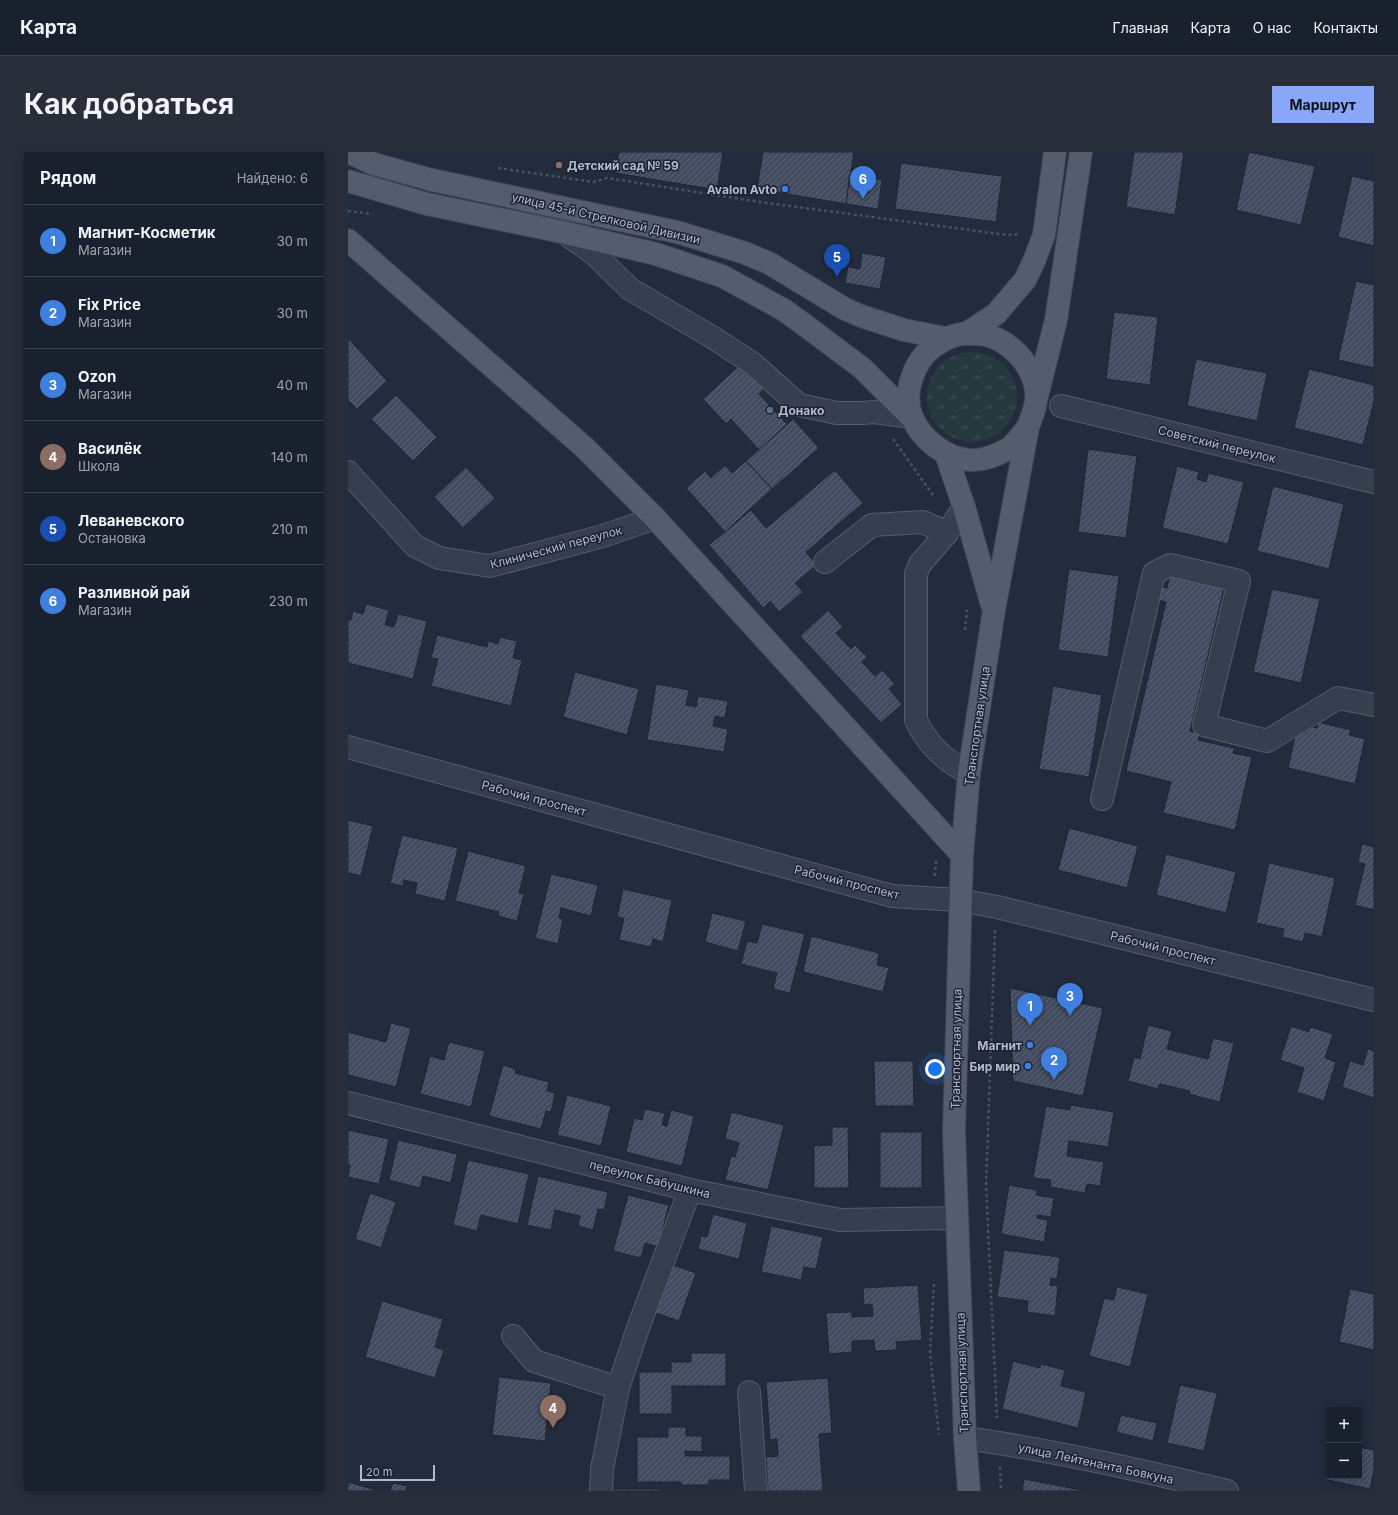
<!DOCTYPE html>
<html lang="ru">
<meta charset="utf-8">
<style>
:root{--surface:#1a212e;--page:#272e3a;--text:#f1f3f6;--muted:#9fa3aa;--line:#383e4a;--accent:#88a7f9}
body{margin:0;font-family:Inter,sans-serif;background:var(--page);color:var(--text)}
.controls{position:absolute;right:12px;bottom:12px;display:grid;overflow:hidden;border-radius:0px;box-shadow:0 2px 10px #0003}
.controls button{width:36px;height:36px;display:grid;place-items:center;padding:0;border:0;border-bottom:1px solid var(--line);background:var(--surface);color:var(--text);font:20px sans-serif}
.scale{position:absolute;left:12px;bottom:10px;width:75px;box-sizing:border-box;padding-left:4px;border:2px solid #b3b9c9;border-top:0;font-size:11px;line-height:14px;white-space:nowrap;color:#b3b9c9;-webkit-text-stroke:3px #1c2332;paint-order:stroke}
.you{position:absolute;left:587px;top:917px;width:14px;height:14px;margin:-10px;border:3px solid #fff;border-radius:50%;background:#1a73e8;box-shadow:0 0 0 6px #1a73e833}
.badge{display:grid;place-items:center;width:26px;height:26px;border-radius:50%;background:var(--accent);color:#fff;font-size:13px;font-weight:700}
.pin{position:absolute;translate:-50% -33px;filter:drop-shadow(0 1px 2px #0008)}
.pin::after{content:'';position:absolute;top:21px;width:14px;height:12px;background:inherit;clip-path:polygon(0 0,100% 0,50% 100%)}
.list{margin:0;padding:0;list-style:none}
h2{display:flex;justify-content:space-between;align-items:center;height:52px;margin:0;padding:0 16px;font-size:17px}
h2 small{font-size:13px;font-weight:400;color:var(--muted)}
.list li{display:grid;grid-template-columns:26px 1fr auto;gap:12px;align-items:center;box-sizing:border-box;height:72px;padding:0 16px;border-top:1px solid var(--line)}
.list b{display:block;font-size:15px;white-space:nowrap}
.list p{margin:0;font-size:13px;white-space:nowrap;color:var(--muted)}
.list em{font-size:13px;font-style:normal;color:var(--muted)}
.map{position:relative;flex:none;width:1026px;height:1339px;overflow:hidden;border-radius:0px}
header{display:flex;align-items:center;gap:24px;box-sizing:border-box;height:56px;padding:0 20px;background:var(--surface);border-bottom:1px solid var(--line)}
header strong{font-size:19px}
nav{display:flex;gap:22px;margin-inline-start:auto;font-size:14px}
.intro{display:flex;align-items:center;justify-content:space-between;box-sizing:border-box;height:96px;padding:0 24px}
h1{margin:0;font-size:28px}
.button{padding:10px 18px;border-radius:0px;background:var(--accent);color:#111;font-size:14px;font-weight:700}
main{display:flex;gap:24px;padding:0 24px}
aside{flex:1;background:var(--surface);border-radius:0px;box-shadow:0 2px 10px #0003}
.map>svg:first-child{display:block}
.grass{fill:url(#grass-tufts)}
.building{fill:url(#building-hatch);stroke:#1e2534}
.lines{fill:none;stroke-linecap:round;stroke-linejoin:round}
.minor-casing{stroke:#555c6b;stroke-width:24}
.major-casing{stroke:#404756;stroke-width:24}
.path{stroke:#43565b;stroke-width:2.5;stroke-dasharray:3 3;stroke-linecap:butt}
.minor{stroke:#373e4d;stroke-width:22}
.major{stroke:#555d6d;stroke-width:22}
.education-dot{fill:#8d6e63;stroke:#1c2332;stroke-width:1.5}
.shop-dot{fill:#3f7fe0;stroke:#1c2332;stroke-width:1.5}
.service-dot{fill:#5c6f8a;stroke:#1c2332;stroke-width:1.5}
.labels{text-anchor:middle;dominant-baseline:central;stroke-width:3;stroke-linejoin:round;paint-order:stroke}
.poi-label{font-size:12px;font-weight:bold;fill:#b3b9c9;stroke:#1c2332;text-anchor:end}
.street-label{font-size:12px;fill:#b3b9c9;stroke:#1c2332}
</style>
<header>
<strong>Карта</strong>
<nav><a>Главная</a><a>Карта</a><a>О нас</a><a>Контакты</a></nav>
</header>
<div class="intro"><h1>Как добраться</h1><a class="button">Маршрут</a></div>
<main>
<aside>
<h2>Рядом<small>Найдено: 6</small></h2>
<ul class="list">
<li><span class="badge" style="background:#3f7fe0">1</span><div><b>Магнит-Косметик</b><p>Магазин</p></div><em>30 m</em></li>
<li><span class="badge" style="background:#3f7fe0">2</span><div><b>Fix Price</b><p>Магазин</p></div><em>30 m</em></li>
<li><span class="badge" style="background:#3f7fe0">3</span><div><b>Ozon</b><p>Магазин</p></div><em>40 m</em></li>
<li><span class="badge" style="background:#8d6e63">4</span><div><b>Василёк</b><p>Школа</p></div><em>140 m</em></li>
<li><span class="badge" style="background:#1a4fb4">5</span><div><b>Леваневского</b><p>Остановка</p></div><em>210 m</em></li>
<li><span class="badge" style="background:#3f7fe0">6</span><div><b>Разливной рай</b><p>Магазин</p></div><em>230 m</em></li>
</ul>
</aside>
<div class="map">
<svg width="1026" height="1339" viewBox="0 0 1026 1339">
<defs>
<pattern id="grass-tufts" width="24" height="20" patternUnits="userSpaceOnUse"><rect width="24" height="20" fill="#25393e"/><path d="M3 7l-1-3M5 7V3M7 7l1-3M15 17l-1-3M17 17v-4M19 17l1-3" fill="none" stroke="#425459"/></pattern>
<pattern id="building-hatch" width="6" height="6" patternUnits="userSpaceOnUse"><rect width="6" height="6" fill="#424b5f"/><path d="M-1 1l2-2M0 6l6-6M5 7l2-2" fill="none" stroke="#5b6375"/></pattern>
</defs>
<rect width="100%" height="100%" fill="#232c3d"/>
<circle class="grass" cx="624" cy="245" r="45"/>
<g class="building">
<polygon points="271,0 375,0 369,38 267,21"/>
<polygon points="415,0 506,0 498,52 409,37"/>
<polygon points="786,0 836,0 827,63 778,55"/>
<polygon points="901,0 967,14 953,73 888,58"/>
<polygon points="553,11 654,24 648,70 547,57"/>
<polygon points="502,22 534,28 530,57 498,52"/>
<polygon points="1004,24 1026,29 1026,94 990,85"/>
<polygon points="514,101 538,105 532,137 497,131 500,115 512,117"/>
<polygon points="1008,129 1026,133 1026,216 990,208"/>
<polygon points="766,160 810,165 802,233 758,227"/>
<polygon points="0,186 39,229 9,257 0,248"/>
<polygon points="848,207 919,221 909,269 839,254"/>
<polygon points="394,211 417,236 411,242 439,272 411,298 383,267 378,272 355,247"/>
<polygon points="961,217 1026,233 1026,249 1015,293 946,276"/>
<polygon points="48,243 89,285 65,309 23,267"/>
<polygon points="445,267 471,296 424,337 398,309"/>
<polygon points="740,297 789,304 778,386 730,380"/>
<polygon points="398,309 424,337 377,380 338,336 357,319 363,326 377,313 384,321"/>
<polygon points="829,314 851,320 849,327 858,330 860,321 896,330 880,392 814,376"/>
<polygon points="118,315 147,346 115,376 86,345"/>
<polygon points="487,318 515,351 458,400 469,413 447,431 455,440 431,460 422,449 415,456 361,393 403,358 418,376"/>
<polygon points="925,334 996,352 981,417 909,399"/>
<polygon points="721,417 771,424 760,505 710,498"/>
<polygon points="822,423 876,436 842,579 852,581 850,588 886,596 885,601 904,605 887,678 815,661 823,630 778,619 818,450 806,447 809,434 819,436"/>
<polygon points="924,437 972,447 953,531 905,520"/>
<polygon points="18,452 41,458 37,473 46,475 50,462 79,469 65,527 0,511 0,468 3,468 5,459 15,462"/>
<polygon points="480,458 495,475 488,481 503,497 507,493 519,505 514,510 527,524 534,518 547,532 541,537 554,552 533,571 452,484"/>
<polygon points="89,483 139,495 140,489 150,492 152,485 169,489 165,506 174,508 163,554 83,534 90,507 83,506"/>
<polygon points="227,520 291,537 279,583 215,565"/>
<polygon points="308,532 341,538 338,553 348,555 350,544 380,549 377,566 367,564 365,574 380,577 376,600 299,588"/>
<polygon points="705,534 754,543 741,625 691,617"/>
<polygon points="970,570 1003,578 1001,583 1017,587 1007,632 940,616 950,572 969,576"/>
<polygon points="0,668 25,674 13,724 0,721"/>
<polygon points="721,676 790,694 779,736 710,718"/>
<polygon points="54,683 110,696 97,749 67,742 69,731 56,728 55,734 42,731"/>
<polygon points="1014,692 1026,695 1026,758 1007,753 1017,712 1010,710"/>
<polygon points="120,699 178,714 171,741 176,742 169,769 150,764 151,760 107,749"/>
<polygon points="818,702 888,720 878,761 808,743"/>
<polygon points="921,711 987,726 974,785 957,781 955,790 934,785 936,777 908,771"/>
<polygon points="203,722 250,733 243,764 213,756 211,766 215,767 210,792 187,786"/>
<polygon points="275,737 324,748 315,790 305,787 303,795 271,788 276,766 269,765"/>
<polygon points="364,761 398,769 390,799 357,790"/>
<polygon points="414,772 457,782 442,841 425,837 429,821 393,812 399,789 409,791"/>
<polygon points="463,784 531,801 529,813 541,816 535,840 455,820"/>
<polygon points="662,836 755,856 735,944 665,929"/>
<polygon points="43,871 63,876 48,935 0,923 0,880 38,890"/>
<polygon points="800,873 824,879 819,897 860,907 865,886 886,891 872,950 841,942 842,939 812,932 810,937 780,929 786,905 792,907"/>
<polygon points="943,874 961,880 962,875 985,882 977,906 988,910 976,949 949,940 956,916 932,908"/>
<polygon points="101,890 137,899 123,955 72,942 82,904 96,908"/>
<polygon points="1020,897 1026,899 1026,946 994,935 1002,909 1015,913"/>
<polygon points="526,909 565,909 566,954 527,954"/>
<polygon points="155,913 168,917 167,921 201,930 199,939 207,941 203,960 198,959 193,977 141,964"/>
<polygon points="219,943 263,954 253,994 209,983"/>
<polygon points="723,953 766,960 760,995 721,989 719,1004 756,1010 752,1034 739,1032 737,1041 702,1035 703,1028 685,1026 698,954 722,958"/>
<polygon points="297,957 317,961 314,973 319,974 323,958 346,964 334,1014 278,1000 286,966 294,968"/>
<polygon points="383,960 436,973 420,1038 377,1028 383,1004 387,1005 391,991 377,987"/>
<polygon points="484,975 500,975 501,1036 466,1036 466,994 484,993"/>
<polygon points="0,978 41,987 31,1032 0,1025 2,1013 0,1013"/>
<rect x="532" y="980" width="42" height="56"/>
<polygon points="50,988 109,1002 103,1031 75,1024 72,1036 41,1028"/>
<polygon points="120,1008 181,1022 170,1072 133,1063 129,1079 105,1073"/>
<polygon points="190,1024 260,1040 256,1058 250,1057 245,1078 230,1074 232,1064 207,1058 203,1078 179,1073"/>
<polygon points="661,1033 689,1038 688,1043 706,1046 703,1065 689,1063 689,1066 700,1068 696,1090 653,1082"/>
<polygon points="22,1041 48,1050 33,1096 7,1087"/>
<polygon points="280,1043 321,1053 310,1095 297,1091 293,1106 265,1099"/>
<polygon points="365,1062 399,1071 391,1107 350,1097 353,1084 359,1085"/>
<polygon points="423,1074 475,1085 468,1117 456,1115 453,1128 413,1120"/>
<polygon points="656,1098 712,1105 709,1127 703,1126 702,1133 710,1134 707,1164 679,1160 680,1149 649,1145"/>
<polygon points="322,1112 348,1121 331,1169 305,1160"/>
<polygon points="570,1133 574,1188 548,1190 549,1198 527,1199 526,1188 504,1189 504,1200 481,1202 478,1161 504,1160 504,1165 525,1164 524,1152 516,1153 515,1136"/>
<polygon points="769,1135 800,1142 782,1215 741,1204 756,1146 766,1148"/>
<polygon points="1002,1137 1026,1142 1026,1198 991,1190"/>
<polygon points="34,1149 95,1167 87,1195 96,1198 87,1226 17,1205"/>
<polygon points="343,1201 378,1201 378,1234 324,1234 324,1262 291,1262 291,1220 323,1220 323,1210 343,1210"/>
<polygon points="665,1209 692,1216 693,1212 717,1218 713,1234 738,1240 730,1276 654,1257"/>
<polygon points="151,1225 203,1231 197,1289 144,1283"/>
<polygon points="480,1226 484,1281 471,1282 475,1339 420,1339 418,1305 430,1304 429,1287 422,1288 418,1230"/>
<polygon points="832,1233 869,1241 856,1299 819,1291"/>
<polygon points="773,1263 809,1271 805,1289 768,1280"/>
<polygon points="320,1275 338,1275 338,1284 354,1284 354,1300 337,1299 337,1304 382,1304 382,1328 361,1328 361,1333 333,1333 333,1330 289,1330 289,1285 320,1285"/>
<polygon points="1011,1295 1026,1298 1026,1318 1022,1337 980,1328 981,1322 981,1324 1011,1324"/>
<polygon points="676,1327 733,1338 733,1339 674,1339"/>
<polygon points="0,1330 31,1339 0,1339"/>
<polygon points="45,1331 59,1334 58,1339 42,1339"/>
<rect x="262" y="1337" width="51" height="2"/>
</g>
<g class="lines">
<defs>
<g id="minor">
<polyline points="215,80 245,101 282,137 364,185 404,211 451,253 489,261 514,261 526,260 563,265"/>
<polyline points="713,254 1026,330"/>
<polyline points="0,320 67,394 91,406 142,414 255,384 307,366"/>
<path d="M 616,355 L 599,381 L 572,412 L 568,422 L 568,568 C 579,593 597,609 621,621"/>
<polyline points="477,410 524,373 575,370 599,381"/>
<polyline points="0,595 544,744 611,748 649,755 1026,848"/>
<polyline points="754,647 806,421 822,413 891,429 856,573 919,589 990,546 1026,553"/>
<polyline points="0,951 342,1038 492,1068 608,1066"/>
<polyline points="165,1184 186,1209 270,1236 290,1176 342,1038"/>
<polyline points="401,1240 408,1339"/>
<path d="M 617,1286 C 705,1298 793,1318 879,1339"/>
<polyline points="253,1339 254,1317 270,1236"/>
</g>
<g id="major">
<polyline points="0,0 26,12 84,28 329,80 397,101 421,111 497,157 513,164 556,178 597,186"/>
<polyline points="0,29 79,52 214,80 308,102 374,124 436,158 454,171 514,216 563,265"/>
<polyline points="0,88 237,296 307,366 614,703"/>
<polyline points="619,181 648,162 677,128 686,109 696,83 707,0"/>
<polyline points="689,244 708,168 733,0"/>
<polyline points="598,302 616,355 644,453"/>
<path d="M 621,1339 L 617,1286 L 606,980 L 614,703 L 621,621 L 646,458 L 680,275 C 683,267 687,257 688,249 C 691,221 668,193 642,184 C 637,182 630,182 624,182 C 610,180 597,186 585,195 C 566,209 554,242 564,265 C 573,287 598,307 622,308 C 634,309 649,303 660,297 C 667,293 674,282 680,275"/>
</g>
</defs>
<use href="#minor" class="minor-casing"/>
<use href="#major" class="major-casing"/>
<g class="path">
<polyline points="150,16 246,30 259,26 412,50 659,83 671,82"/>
<polyline points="0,59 24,62"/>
<polyline points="545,287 585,343"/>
<polyline points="617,478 619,458"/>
<polyline points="587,724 588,709"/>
<polyline points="647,778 638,1033 649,1266"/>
<polyline points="586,1132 582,1201 591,1283"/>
<polyline points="652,1315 653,1339"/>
</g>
<use href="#minor" class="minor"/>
<use href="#major" class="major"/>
</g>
<circle class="education-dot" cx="211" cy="13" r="4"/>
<g class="shop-dot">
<circle cx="437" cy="37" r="4"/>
<circle cx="682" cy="893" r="4"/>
<circle cx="680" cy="914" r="4"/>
</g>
<circle class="service-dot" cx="422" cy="258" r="4"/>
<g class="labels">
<g class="poi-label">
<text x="219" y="13" text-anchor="start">Детский сад № 59</text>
<text x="429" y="37">Avalon Avto</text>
<text x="430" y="258" text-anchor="start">Донако</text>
<text x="674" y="893">Магнит</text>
<text x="672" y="914">Бир мир</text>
</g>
<g class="street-label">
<text transform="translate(258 66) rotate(13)">улица 45-й Стрелковой Дивизии</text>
<text transform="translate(869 292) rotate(14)">Советский переулок</text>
<text transform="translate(208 395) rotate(-15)">Клинический переулок</text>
<text transform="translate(629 574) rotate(-82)">Транспортная улица</text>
<text transform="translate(186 646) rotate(15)">Рабочий проспект</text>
<text transform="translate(499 730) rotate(14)">Рабочий проспект</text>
<text transform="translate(815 796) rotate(14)">Рабочий проспект</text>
<text transform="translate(608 897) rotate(-89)">Транспортная улица</text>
<text transform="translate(302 1027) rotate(14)">переулок Бабушкина</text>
<text transform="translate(614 1221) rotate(-92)">Транспортная улица</text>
<text transform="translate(748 1311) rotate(12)">улица Лейтенанта Бовкуна</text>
</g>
</g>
</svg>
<div class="controls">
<button>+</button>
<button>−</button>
</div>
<div class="scale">20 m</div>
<div class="you"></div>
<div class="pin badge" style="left:682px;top:874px;background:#3f7fe0">1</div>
<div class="pin badge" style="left:706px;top:928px;background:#3f7fe0">2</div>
<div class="pin badge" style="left:722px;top:864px;background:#3f7fe0">3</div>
<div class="pin badge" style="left:205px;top:1276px;background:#8d6e63">4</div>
<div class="pin badge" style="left:489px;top:125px;background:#1a4fb4">5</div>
<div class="pin badge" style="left:515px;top:47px;background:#3f7fe0">6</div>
</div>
</main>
